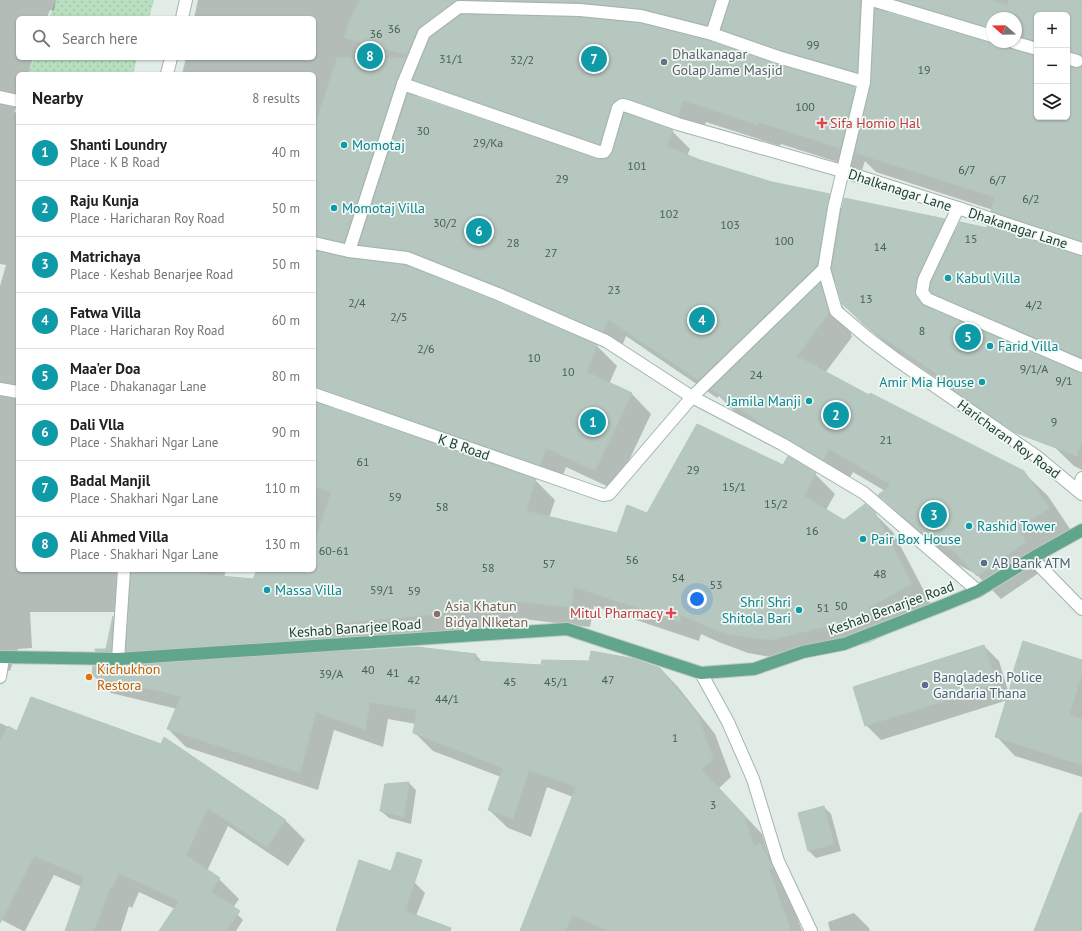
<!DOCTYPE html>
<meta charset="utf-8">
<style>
:root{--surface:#fff;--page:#f2f2f2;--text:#202124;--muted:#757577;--line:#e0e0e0;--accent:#834138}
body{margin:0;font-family:"PT Sans",sans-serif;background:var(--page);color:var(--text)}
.controls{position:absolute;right:12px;top:12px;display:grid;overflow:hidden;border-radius:6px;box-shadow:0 1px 3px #0004}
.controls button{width:36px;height:36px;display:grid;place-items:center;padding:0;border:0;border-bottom:1px solid var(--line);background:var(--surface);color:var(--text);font:20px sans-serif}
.compass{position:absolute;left:986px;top:12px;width:36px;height:36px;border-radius:50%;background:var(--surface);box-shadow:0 1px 3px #0004;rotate:290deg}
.you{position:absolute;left:697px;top:599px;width:14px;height:14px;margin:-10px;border:3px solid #fff;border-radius:50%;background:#1a73e8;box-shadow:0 0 0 6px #1a73e833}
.badge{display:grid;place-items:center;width:26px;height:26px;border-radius:50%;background:var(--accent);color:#fff;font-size:13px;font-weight:700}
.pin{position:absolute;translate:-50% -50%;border:2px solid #fff;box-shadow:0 1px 4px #0006}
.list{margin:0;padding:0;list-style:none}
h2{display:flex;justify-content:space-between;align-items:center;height:52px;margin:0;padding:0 16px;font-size:17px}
h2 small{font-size:13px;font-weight:400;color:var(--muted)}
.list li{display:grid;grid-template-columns:26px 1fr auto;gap:12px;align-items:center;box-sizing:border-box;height:56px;padding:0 16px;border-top:1px solid var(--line)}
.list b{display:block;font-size:15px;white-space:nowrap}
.list p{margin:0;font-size:13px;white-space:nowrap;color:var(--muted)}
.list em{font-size:13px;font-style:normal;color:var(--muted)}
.icon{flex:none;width:22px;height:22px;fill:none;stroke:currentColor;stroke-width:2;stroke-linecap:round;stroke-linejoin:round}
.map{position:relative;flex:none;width:1082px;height:931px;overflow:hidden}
.search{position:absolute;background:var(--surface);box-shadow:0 1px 3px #0004;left:16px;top:16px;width:300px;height:44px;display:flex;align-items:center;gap:10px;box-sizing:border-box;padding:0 14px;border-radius:6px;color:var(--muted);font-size:15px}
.panel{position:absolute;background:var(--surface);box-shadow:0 1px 3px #0004;left:16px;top:72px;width:300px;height:500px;border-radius:6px}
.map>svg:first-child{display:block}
.grass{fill:url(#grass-dots)}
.shadow{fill:#0003;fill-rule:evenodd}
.building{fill:#b6c7bf;stroke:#b3c6bc}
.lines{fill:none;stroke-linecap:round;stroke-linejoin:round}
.minor-casing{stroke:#a3b4ad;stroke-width:14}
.major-casing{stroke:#c1c9c6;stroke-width:14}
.minor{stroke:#fff;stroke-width:12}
.major{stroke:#62a58d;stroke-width:12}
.worship-dot{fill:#6b7280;stroke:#f1f9f4;stroke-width:1.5}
.health-dot{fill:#e0444e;stroke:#f1f9f4;stroke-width:1.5}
.culture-dot{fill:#0f9aa8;stroke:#f1f9f4;stroke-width:1.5}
.service-dot{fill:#5c6f8a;stroke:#f1f9f4;stroke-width:1.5}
.education-dot{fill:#8d6e63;stroke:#f1f9f4;stroke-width:1.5}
.food-dot{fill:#e8710a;stroke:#f1f9f4;stroke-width:1.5}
.labels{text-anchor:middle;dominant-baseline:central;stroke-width:3.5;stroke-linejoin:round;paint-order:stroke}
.number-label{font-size:12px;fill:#466056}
.worship-label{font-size:14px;fill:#5b616d;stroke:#f1f9f4;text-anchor:start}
.health-label{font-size:14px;fill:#be3a42;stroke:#f1f9f4;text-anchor:start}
.culture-label{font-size:14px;fill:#0d838f;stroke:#f1f9f4;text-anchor:start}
.street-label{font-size:14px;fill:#203e33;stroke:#f1f9f4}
.service-label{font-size:14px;fill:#4e5e75;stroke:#f1f9f4;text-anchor:start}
.education-label{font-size:14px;fill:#785e54;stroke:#f1f9f4;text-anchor:start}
.food-label{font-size:14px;fill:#c56008;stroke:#f1f9f4;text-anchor:start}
</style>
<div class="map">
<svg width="1082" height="931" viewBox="0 0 1082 931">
<defs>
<pattern id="grass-dots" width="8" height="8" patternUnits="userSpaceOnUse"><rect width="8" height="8" fill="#b8dfbf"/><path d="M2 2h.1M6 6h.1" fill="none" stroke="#9ec0a5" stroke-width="1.8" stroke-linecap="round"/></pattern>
</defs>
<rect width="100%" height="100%" fill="#e1ece6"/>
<g class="grass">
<polygon points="56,0 154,0 149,18 49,18"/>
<polygon points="34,58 137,58 133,74 28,74"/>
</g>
<g class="shadow">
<path d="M 0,0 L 56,0 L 54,11 L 50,10 L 47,18 L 18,18 L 18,58 L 33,58 L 28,74 L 18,74 L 18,103 L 14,112 L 18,113 L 18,570 L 226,570 L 224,577 L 254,580 L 258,570 L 314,570 L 314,74 L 182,74 L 186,58 L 314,58 L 314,18 L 194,18 L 198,0 L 1082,0 L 1082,254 L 1012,231 L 992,211 L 993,210 L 876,172 L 865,161 L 862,170 L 781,144 L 780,146 L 706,122 L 700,137 L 646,119 L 642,120 L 672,131 L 690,149 L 687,156 L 772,183 L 829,195 L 843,209 L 944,220 L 956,232 L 1082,257 L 1082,368 L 953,312 L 937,297 L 934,311 L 1082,374 L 1082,470 L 1074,466 L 991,385 L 979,396 L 1000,427 L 957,398 L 943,383 L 890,347 L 863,324 L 843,304 L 835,278 L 835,283 L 827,291 L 844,308 L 852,337 L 825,373 L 869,397 L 1023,472 L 1048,496 L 1072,532 L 1041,553 L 1049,566 L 1001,599 L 976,574 L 955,563 L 903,518 L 879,495 L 885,491 L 853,472 L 847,483 L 795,453 L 736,413 L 719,396 L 717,398 L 626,336 L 621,349 L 429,269 L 405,266 L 495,302 L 597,346 L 617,366 L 609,384 L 632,394 L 651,414 L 615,490 L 566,467 L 560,484 L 337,406 L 328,408 L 535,480 L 555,500 L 549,518 L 618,535 L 647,515 L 783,467 L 815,474 L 835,494 L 826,510 L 845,521 L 875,514 L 893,532 L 931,604 L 887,628 L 890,633 L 868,643 L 788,660 L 748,653 L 721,643 L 701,634 L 699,641 L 594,606 L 590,627 L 523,619 L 521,627 L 347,646 L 353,652 L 476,655 L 483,663 L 542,666 L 660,668 L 678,687 L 715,734 L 731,777 L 719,788 L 762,834 L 768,853 L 777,862 L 802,931 L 521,931 L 573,797 L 547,787 L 531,837 L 508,828 L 489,810 L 501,777 L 433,751 L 414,732 L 416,724 L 388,719 L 383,747 L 334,730 L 318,790 L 186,747 L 168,729 L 177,709 L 111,693 L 93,675 L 112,667 L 96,651 L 107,650 L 114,618 L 128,632 L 130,612 L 30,612 L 32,648 L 18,649 L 10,671 L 4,670 L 0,685 L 0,286 L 6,265 L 0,264 ZM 884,12 L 895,12 L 992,41 L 992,18 L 1016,18 L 1016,42 L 994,42 L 997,43 L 990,44 ZM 1037,15 L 1067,15 L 1067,117 L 1037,117 ZM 656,27 L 727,44 L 801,69 L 871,90 L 868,102 L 855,88 L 776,65 ZM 421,87 L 436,101 L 605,160 L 599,160 L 417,98 ZM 367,251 L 379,263 L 364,261 Z"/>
<polygon points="1024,642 1082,661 1082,777 1015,756 996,736 1008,700 881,740 866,725 984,646 999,661 1009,694 1013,681 1012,679"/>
<polygon points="0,723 18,732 285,820 305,840 288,866 228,826 207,871 219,879 239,899 232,909 243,920 236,931 160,931 175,909 139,892 132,908 129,906 121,931 66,931 82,887 54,875 25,931 23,931 0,919"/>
<polygon points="409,783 416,790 411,824 389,818 381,811 386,785"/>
<polygon points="824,807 831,814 841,851 816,858 809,851"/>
<polygon points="410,878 425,893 410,931 337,931"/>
<polygon points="854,913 869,928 870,931 830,931 828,922"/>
</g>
<g class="building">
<polygon points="360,0 457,0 420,27 417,30 396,82 344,242 314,236 314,128 337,58 405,58 406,54 344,38 350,19"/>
<polygon points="479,0 715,0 707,25 642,9 580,2"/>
<polygon points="730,0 860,0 857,72 780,50 721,29"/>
<polygon points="898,0 991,0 1007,6 1009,0 1082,0 1082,56 1067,51 1067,15 1037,15 1037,41 1016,35 1016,18 992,18 992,28"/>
<polygon points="875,9 990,43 1006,42 1007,47 1011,49 1037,56 1037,117 1067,117 1067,66 1075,68 1082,67 1082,241 991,211 995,197 855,153 871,82"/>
<polygon points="461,15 580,17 640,23 710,41 776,64 855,87 840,148 759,122 758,125 683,100 678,116 623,98 618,99 611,105 600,144 413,80 430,38"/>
<polygon points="408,94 599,159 607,159 612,153 625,113 673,130 667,146 700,160 772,182 830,194 817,265 698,380 608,319 603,332 501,287 410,251 359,245"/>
<polygon points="844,198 945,219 917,277 915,291 916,296 924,306 1082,373 1082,441 1077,456 1014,432 936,378 938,375 869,328 842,304 832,269"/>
<polygon points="960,222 987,228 987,226 1082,256 1082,358 932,293 930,290 931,282"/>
<polygon points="314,251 348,258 405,265 495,301 597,345 587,372 632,393 595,471 546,448 540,465 314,387"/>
<polygon points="820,283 829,313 796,357 818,366 817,367 869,395 870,393 1024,471 1049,508 1018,529 1026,542 977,576 954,551 930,540 878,495 891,485 829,449 823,460 771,430 711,389"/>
<polygon points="314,402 536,479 526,511 617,533 627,505 647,513 697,424 783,465 788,456 816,473 804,496 844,520 865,504 876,513 875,513 912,584 868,608 871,613 848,623 815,629 771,640 727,634 701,624 681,615 680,622 574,587 571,607 504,600 502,608 328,624 327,635 339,637 126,651 131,570 201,570 200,574 253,579 257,570 314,570 314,544 331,492 314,487"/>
<polygon points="113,616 111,651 95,651 95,649 106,649"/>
<polygon points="1023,641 1082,660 1082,674 1069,715 1082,719 1082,765 995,737 1013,678 1011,679"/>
<polygon points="984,645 997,684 865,726 853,687"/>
<polygon points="417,647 476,654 475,661 541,665 542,660 589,661 591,651 635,659 660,668 698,715 713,759 701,769 744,815 754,846 760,843 773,868 769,870 791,931 609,931 572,915 566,931 520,931 576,787 529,770 513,819 488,810 503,768 413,733 417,710 370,702 365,730 316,712 300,773 167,729 181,696 92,676 93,666 118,666"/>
<polygon points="31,697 161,744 164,737 286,820 267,847 208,808 186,855 220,878 211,891 240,911 226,931 159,931 179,901 119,873 112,888 110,887 94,931 65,931 84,877 34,856 0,923 0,742 8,726 17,731"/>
<polygon points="409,782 404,817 380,811 385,784"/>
<polygon points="824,806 834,844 808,851 798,813"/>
<polygon points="1080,813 1082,813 1082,931 1034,931"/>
<polygon points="397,852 422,860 405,911 451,928 450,931 336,931 359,860 391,871"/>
</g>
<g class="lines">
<defs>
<g id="minor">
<polyline points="868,0 864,82 834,208 824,269 836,311 869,339 897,360 1036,456 1082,494"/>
<polyline points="872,0 992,36"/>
<polyline points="182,18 186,0"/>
<polyline points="712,34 723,0"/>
<polyline points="1013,42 1037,49"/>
<polyline points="1067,58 1077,61"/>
<polyline points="167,74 171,58"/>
<polyline points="403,84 599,152 604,152 606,149 618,108 622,105 627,106 678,124 842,171 958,208"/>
<polyline points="0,97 18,101"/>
<polyline points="314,243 349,251 407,258 498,294 606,341 692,397 782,444 864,493 978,591"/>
<polyline points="1082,249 958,208 924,280 922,292 927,299 1082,366"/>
<polyline points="349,251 403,84 424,33 459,7 580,10 641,16 712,34 778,57 864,82"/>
<polyline points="0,389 18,392"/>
<polyline points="314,394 603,495 609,494 692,397 824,269"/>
<polyline points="1078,490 1082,478"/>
<polyline points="1032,558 1082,609"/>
<polyline points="118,659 124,570"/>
<polyline points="701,673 728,722 753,779 778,861 811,931"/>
<polyline points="0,677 3,658"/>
</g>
<polyline id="major" points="0,657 118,659 567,629 701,673 754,669 803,652 844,644 944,605 978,591 1032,558 1082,530"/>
</defs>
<use href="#minor" class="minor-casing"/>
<use href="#major" class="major-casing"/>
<use href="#minor" class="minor"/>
<use href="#major" class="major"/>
</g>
<circle class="worship-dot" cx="664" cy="62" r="4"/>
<g class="health-dot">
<path d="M820 117h4v4h4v4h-4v4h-4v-4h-4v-4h4z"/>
<path d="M669 607h4v4h4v4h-4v4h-4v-4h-4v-4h4z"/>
</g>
<g class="culture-dot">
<circle cx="344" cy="145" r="4"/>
<circle cx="334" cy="208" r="4"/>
<circle cx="948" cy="278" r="4"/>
<circle cx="990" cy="346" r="4"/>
<circle cx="982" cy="382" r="4"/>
<circle cx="809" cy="401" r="4"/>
<circle cx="969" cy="526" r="4"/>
<circle cx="863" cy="539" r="4"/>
<circle cx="267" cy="590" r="4"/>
<circle cx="799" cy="610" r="4"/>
</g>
<g class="service-dot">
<circle cx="984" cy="563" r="4"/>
<circle cx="925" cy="685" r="4"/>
</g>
<circle class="education-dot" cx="437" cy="614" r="4"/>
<circle class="food-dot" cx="89" cy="677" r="4"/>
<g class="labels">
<g class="number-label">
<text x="394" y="28">36</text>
<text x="376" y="33">36</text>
<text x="813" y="44">99</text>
<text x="451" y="58">31/1</text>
<text x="522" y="59">32/2</text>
<text x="924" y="69">19</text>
<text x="805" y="106">100</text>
<text x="423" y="130">30</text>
<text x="488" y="142">29/Ka</text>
<text x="637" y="165">101</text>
<text x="967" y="169">6/7</text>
<text x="562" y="178">29</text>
<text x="998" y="179">6/7</text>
<text x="1031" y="198">6/2</text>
<text x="669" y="213">102</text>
<text x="445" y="222">30/2</text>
<text x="730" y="224">103</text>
<text x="971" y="238">15</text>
<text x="784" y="240">100</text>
<text x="513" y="242">28</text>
<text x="880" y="246">14</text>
<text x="551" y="252">27</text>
<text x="614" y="289">23</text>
<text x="866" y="298">13</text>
<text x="357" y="302">2/4</text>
<text x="1034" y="304">4/2</text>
<text x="399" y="316">2/5</text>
<text x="922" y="330">8</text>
<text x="426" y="348">2/6</text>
<text x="534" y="357">10</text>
<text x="1034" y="368">9/1/A</text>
<text x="568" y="371">10</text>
<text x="756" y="374">24</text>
<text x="1064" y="380">9/1</text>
<text x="1054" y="421">9</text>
<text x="886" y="439">21</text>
<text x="363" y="461">61</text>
<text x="693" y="469">29</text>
<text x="734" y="486">15/1</text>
<text x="395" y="496">59</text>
<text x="776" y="503">15/2</text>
<text x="442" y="506">58</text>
<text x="812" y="530">16</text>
<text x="334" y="550">60-61</text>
<text x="632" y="559">56</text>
<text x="549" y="563">57</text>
<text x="488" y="567">58</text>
<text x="880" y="573">48</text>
<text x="678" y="577">54</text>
<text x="716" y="584">53</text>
<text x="382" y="589">59/1</text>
<text x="414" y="590">59</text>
<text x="841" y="605">50</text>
<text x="823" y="607">51</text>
<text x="368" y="669">40</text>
<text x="393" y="672">41</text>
<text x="331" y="673">39/A</text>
<text x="414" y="679">42</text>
<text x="608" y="679">47</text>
<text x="510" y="681">45</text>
<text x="556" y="681">45/1</text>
<text x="447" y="698">44/1</text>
<text x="675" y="737">1</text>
<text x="713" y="804">3</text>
</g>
<g class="worship-label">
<text x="672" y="54">Dhalkanagar<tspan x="672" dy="16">Golap Jame Masjid</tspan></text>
</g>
<g class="health-label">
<text x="830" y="123">Sifa Homio Hal</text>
<text x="663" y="613" text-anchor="end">Mitul Pharmacy</text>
</g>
<g class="culture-label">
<text x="352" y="145">Momotaj</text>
<text x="342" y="208">Momotaj Villa</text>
<text x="956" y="278">Kabul Villa</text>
<text x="998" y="346">Farid Villa</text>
<text x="974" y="382" text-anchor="end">Amir Mia House</text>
<text x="801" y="401" text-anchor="end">Jamila Manji</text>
<text x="977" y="526">Rashid Tower</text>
<text x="871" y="539">Pair Box House</text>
<text x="275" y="590">Massa Villa</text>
<text x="791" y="602" text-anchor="end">Shri Shri<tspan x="791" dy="16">Shitola Bari</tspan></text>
</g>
<g class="street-label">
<text transform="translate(900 190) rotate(18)">Dhalkanagar Lane</text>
<text transform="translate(1018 228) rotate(18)">Dhakanagar Lane</text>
<text transform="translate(1009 439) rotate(36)">Haricharan Roy Road</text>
<text transform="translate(464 447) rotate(19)">K B Road</text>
<text transform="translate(891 608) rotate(-20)">Keshab Benarjee Road</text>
<text transform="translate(355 628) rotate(-4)">Keshab Banarjee Road</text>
</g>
<g class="service-label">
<text x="992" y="563">AB Bank ATM</text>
<text x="933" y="677">Bangladesh Police<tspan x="933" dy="16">Gandaria Thana</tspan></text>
</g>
<g class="education-label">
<text x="445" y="606">Asia Khatun<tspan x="445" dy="16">Bidya NIketan</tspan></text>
</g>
<g class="food-label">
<text x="97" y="669">Kichukhon<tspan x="97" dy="16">Restora</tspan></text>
</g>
</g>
</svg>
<div class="controls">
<button>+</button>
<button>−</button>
<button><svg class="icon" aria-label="layers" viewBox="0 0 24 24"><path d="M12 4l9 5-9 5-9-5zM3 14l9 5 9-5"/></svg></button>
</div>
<svg class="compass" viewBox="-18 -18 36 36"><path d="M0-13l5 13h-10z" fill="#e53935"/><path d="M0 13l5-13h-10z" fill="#757577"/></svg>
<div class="you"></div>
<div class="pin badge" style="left:593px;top:422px;background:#0f9aa8">1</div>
<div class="pin badge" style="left:836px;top:415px;background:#0f9aa8">2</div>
<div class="pin badge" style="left:934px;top:515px;background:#0f9aa8">3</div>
<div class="pin badge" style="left:702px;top:320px;background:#0f9aa8">4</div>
<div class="pin badge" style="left:968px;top:337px;background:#0f9aa8">5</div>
<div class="pin badge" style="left:479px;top:231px;background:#0f9aa8">6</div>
<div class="pin badge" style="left:594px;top:59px;background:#0f9aa8">7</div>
<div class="pin badge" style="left:370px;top:56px;background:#0f9aa8">8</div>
<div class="search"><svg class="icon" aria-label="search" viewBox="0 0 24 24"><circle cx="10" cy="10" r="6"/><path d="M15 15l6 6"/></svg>Search here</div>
<section class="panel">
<h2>Nearby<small>8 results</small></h2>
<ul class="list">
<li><span class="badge" style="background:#0f9aa8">1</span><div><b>Shanti Loundry</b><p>Place · K B Road</p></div><em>40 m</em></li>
<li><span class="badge" style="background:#0f9aa8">2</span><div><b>Raju Kunja</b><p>Place · Haricharan Roy Road</p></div><em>50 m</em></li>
<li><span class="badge" style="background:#0f9aa8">3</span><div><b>Matrichaya</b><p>Place · Keshab Benarjee Road</p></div><em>50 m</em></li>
<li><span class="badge" style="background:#0f9aa8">4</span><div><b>Fatwa Villa</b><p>Place · Haricharan Roy Road</p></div><em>60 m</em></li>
<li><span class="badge" style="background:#0f9aa8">5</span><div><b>Maa'er Doa</b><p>Place · Dhakanagar Lane</p></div><em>80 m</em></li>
<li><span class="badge" style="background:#0f9aa8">6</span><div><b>Dali Vlla</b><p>Place · Shakhari Ngar Lane</p></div><em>90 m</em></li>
<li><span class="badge" style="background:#0f9aa8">7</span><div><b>Badal Manjil</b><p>Place · Shakhari Ngar Lane</p></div><em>110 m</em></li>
<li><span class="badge" style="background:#0f9aa8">8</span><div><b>Ali Ahmed Villa</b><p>Place · Shakhari Ngar Lane</p></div><em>130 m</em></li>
</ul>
</section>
</div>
